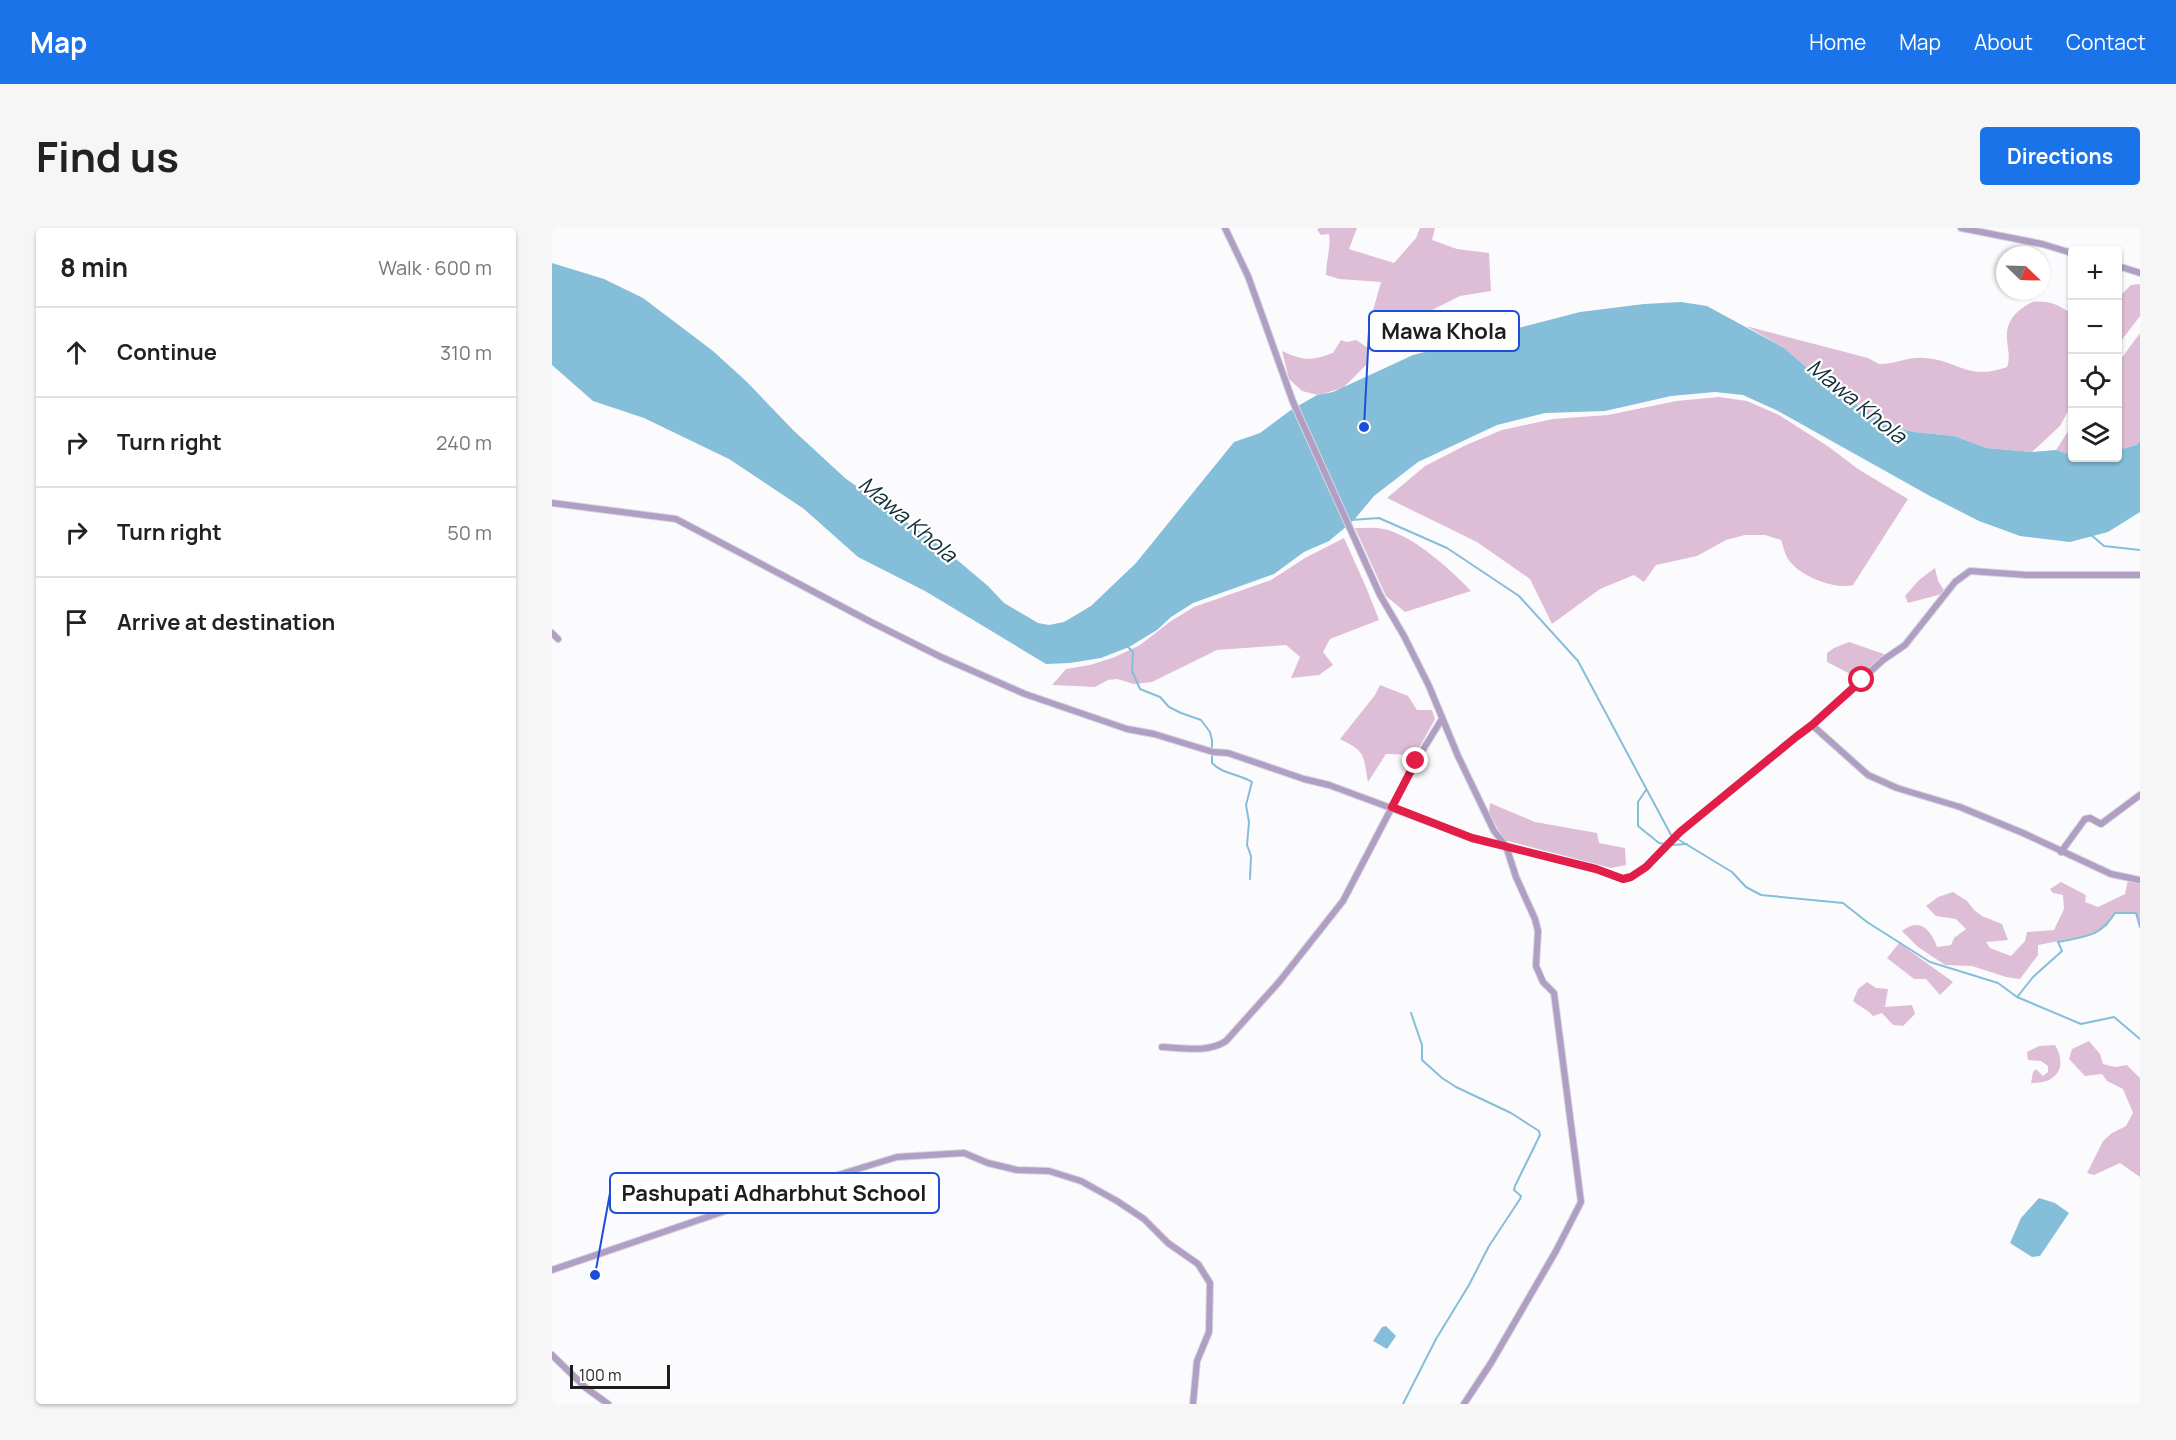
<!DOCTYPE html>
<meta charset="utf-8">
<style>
:root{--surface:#fff;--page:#f6f6f6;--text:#222;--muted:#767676;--line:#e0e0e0;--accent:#1a73e8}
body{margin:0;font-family:Manrope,sans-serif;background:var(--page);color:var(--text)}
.controls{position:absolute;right:18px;top:18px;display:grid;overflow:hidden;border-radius:6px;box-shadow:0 2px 4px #0004}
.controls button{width:54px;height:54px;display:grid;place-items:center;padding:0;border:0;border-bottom:2px solid var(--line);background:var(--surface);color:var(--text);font:30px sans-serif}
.compass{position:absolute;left:1444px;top:18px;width:54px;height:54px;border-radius:50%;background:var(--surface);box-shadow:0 2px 4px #0004;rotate:113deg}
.scale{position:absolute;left:18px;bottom:15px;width:100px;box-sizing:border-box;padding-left:6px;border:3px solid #1d1d1e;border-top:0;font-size:16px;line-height:21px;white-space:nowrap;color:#1d1d1e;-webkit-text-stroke:4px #fff;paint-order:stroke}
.stop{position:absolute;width:18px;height:18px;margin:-14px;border:4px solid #e11d48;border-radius:50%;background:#fff}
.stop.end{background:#e11d48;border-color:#fff;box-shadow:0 2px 6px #0008}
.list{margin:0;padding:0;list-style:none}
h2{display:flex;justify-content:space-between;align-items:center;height:78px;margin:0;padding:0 24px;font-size:26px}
h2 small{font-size:20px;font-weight:400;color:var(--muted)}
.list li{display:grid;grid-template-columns:39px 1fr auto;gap:18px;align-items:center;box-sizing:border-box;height:90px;padding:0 24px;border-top:2px solid var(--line)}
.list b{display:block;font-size:22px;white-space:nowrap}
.list em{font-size:20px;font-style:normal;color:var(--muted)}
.icon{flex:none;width:33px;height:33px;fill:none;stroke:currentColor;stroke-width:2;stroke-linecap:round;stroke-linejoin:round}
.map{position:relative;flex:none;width:1588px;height:1176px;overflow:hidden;border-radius:6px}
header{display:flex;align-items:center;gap:36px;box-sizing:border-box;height:84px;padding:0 30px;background:var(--accent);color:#fff}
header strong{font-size:28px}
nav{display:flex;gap:33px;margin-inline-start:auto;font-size:21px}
.intro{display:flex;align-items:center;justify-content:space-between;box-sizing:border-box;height:144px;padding:0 36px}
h1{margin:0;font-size:42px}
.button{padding:15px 27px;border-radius:6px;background:var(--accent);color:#fff;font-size:21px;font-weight:700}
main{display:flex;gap:36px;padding:0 36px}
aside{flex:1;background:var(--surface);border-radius:6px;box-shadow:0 2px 4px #0004}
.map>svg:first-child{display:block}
.green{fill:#debed7}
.water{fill:#84bed8}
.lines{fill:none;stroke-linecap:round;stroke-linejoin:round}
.stream{stroke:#84bed8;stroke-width:2}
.minor-casing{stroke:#d7d7da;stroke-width:8}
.minor{stroke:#b19ec5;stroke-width:6}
.route{stroke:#e11d48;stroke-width:8}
.labels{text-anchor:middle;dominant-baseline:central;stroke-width:4.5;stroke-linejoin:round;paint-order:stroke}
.water-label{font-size:22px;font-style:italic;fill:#132f3a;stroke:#fff}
.leader{fill:none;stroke:#1d4ed8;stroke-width:2}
.callout-dot{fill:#1d4ed8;stroke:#fff;stroke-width:2}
.callout{fill:#fff;stroke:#1d4ed8;stroke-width:2}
.callout-label{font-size:22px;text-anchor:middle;font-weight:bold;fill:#1d1d1e}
</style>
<header>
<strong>Map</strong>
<nav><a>Home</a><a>Map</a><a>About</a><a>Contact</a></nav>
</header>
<div class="intro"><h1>Find us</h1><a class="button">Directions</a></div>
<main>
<aside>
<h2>8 min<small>Walk · 600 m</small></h2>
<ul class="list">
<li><svg class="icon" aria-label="ahead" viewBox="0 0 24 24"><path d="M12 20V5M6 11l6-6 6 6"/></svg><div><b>Continue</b></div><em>310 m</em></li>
<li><svg class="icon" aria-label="right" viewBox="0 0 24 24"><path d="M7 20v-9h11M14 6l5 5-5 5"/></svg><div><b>Turn right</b></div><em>240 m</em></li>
<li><svg class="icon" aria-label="right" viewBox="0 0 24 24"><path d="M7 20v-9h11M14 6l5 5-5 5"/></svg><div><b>Turn right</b></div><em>50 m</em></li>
<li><svg class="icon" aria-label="arrive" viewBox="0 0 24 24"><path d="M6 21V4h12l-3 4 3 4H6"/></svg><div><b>Arrive at destination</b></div></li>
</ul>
</aside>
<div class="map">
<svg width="1588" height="1176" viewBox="0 0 1588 1176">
<rect width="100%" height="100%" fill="#fbfbfe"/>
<g class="green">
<path d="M 767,0 L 805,0 L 797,21 L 842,35 L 864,10 L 868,0 L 883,0 L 880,12 L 905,21 L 937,25 L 939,63 L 908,68 L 860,92 L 827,89 L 820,86 L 829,54 L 787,51 L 774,47 C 774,33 779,20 777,6 L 769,7 L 765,2 Z"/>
<polygon points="1588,56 1588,88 1566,117 1566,70 1579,57"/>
<path d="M 1480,74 C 1497,72 1507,77 1520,86 L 1520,176 L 1508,198 L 1480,224 L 1435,220 L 1402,208 L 1362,204 L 1336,198 L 1267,150 L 1232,120 L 1194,98 L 1316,130 L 1327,136 C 1342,137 1355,128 1373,130 C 1408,133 1415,153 1455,139 C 1459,128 1455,121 1455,110 C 1454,92 1465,82 1480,74 Z"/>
<polygon points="1588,105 1588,213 1584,217 1566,222 1566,135"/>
<path d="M 789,112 L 795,114 L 804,112 L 816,120 L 815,136 L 791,160 L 766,167 L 750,163 L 737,151 L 730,123 C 752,133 758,133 781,125 Z"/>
<path d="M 1167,169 L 1195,173 L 1227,187 L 1277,219 L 1306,241 L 1356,271 L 1301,357 C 1282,362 1247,348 1236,331 C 1233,326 1231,318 1229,312 L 1213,307 L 1193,307 L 1174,312 L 1145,328 L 1104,337 L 1092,354 L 1082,347 L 1048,361 L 1000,396 L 978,351 L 925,314 L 835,270 L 873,238 L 914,217 L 950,202 L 1001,191 L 1056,187 L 1124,173 Z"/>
<polygon points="1520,197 1520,227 1504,222"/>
<path d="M 803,300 C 812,300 823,299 832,301 C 862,308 898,341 919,363 L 853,384 L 834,368 Z"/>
<polygon points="792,310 814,359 827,392 778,411 771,424 781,437 767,447 739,450 748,429 734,417 665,422 600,454 582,456 565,451 556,452 543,459 500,457 514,441 538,437 563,429 588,417 619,393 642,379 719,352 753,330"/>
<polygon points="1383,340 1386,353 1394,365 1356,375 1353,368 1367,352"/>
<polygon points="1297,414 1332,426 1331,432 1310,452 1275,434 1275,425 1282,420"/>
<path d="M 828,457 L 856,468 L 865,482 L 880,482 L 883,491 L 863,527 L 834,526 L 816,554 C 811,526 814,524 788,511 L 823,467 Z"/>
<polygon points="938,575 983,594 1045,605 1047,615 1073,620 1074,637 1059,640 952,612 937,585"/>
<path d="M 1576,651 L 1588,653 L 1588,699 L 1584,685 L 1563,685 L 1555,698 L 1543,706 L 1486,717 L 1486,727 L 1468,751 L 1454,749 L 1420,738 L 1393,737 L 1366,719 L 1350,703 C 1368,689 1379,702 1385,719 L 1399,717 L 1402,710 L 1414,701 L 1404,691 L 1384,688 L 1374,678 L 1386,669 L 1401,664 L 1415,673 L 1422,682 L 1430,688 L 1450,696 L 1456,712 L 1434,714 L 1438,720 L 1459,728 L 1473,713 L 1475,704 L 1502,702 L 1512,681 L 1511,667 L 1501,665 L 1498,661 L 1509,654 L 1534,667 L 1533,674 L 1546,679 L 1573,666 Z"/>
<polygon points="1347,715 1401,754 1388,767 1374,751 1362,751 1335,730"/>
<path d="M 1315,754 L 1324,760 L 1336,761 L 1333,779 L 1360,777 L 1363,786 L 1351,798 L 1341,797 L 1330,785 L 1321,788 C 1315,781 1308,779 1301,773 L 1306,761 Z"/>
<polygon points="1537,813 1548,826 1551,836 1563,839 1575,837 1588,850 1588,949 1568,935 1542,947 1535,945 1551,913 1560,905 1574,898 1581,885 1571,861 1555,853 1550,846 1533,848 1517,831 1520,821"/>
<path d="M 1503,817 C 1516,839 1505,856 1479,855 L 1481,844 L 1484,841 L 1491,848 L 1496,844 L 1496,838 L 1489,833 L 1476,832 L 1475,824 L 1487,818 Z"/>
</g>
<g class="water">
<polygon points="0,35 52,51 91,70 161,123 195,154 241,202 293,250 391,320 436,358 452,375 486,395 497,397 512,394 539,378 584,335 682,214 708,205 739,182 765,167 781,164 861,127 1028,84 1092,76 1129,74 1155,78 1232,120 1267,150 1336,198 1362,204 1402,208 1435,220 1480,224 1504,222 1520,227 1520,230 1566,230 1566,222 1584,217 1588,213 1588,284 1556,304 1518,314 1468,308 1427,293 1378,268 1224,182 1191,167 1163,164 1119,168 1053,183 993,185 945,197 866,234 822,268 802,292 777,313 752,324 722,346 641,375 619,389 605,402 577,419 549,430 518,435 494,436 373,363 306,329 252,281 177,231 92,190 41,173 0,137"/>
<polygon points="1487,970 1503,975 1517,985 1488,1028 1480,1029 1458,1015 1469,990"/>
<polygon points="834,1098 844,1108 835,1121 821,1113 830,1099"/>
</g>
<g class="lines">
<g class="stream">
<polyline points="799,292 827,290 895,320 967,368 1026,433 1119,607 1180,644 1194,659 1209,667 1291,675 1315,694 1378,734 1446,755 1465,769 1529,796 1562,789 1588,811"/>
<polyline points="1538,306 1552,318 1588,322"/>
<path d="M 575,418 L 581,424 L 580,443 L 588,461 L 608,469 L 617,479 L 629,485 L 649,492 L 658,504 L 660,512 L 660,535 C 670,546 688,546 700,554 L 694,577 L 697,594 L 695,617 L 699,628 L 698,651"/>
<polyline points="1094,562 1086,574 1086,598 1107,615 1114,616"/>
<polyline points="1119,617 1135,616"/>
<path d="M 1466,768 L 1481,749 L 1510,723 L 1506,714 C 1533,708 1547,710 1563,685 L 1584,685 L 1588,699"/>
<polyline points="851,1176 884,1111 917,1057 937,1018 968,971 969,968 962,962 963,958 988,907 987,903 959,885 904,859 890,850 870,832 870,817 859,785"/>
</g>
<defs>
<g id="minor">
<polyline points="673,0 696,48 741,174 828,367 852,408 877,458 906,528 942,603 954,618 964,649 983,691 986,703 984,738 991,754 1002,765 1029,974 1004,1023 939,1135 912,1176"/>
<polyline points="1409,0 1490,16 1520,25"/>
<polyline points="1566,38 1588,45"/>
<polyline points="0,275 124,291 319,394 389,429 473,466 575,501 602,506 661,524 676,525 752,551 777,557 920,610 1044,641 1071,651 1079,649 1094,639 1128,604 1244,509 1260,497 1331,432 1353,417 1403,354 1418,343 1475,347 1588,347"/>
<polyline points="0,405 6,411"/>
<polyline points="1260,497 1316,547 1345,560 1408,579 1471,605 1559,646 1588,652"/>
<polyline points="1509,624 1533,591 1538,590 1549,596 1588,567"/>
<path d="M 610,819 C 630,820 657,825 674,813 L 727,754 L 791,673 L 864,533 L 890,491"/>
<polyline points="0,1042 217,968 345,929 412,925 436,935 465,942 497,943 529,953 565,973 592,991 616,1015 646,1036 658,1055 657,1104 645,1133 641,1176"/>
<polyline points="0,1127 34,1160 56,1176"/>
</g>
</defs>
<use href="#minor" class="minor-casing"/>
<use href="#minor" class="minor"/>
</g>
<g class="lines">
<polyline class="route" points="864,533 840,579 920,610 1044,641 1071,651 1079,649 1094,639 1128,604 1244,509 1260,497 1310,452"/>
</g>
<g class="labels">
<g class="water-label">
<text transform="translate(1305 173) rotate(39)">Mawa Khola</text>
<text transform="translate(356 291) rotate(40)">Mawa Khola</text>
</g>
</g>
<path class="leader" d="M812 199L817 103M43 1047L58 965"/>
<g class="callout-dot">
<circle cx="812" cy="199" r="6"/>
<circle cx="43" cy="1047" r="6"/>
</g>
<g class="callout">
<rect x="817" y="83" width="150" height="40" rx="6"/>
<rect x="58" y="945" width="329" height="40" rx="6"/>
</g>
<g class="callout-label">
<text x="892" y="111">Mawa Khola</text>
<text x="222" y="973">Pashupati Adharbhut School</text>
</g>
</svg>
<div class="controls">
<button>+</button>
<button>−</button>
<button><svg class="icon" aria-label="locate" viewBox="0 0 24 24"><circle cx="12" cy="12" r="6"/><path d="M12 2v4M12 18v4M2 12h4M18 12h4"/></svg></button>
<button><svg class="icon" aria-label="layers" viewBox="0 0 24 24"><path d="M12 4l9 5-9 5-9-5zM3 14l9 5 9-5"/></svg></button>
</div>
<svg class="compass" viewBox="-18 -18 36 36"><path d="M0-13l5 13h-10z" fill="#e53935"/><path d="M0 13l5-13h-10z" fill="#767676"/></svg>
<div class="scale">100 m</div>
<div class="stop" style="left:1310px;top:452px"></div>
<div class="stop end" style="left:864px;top:533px"></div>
</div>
</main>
